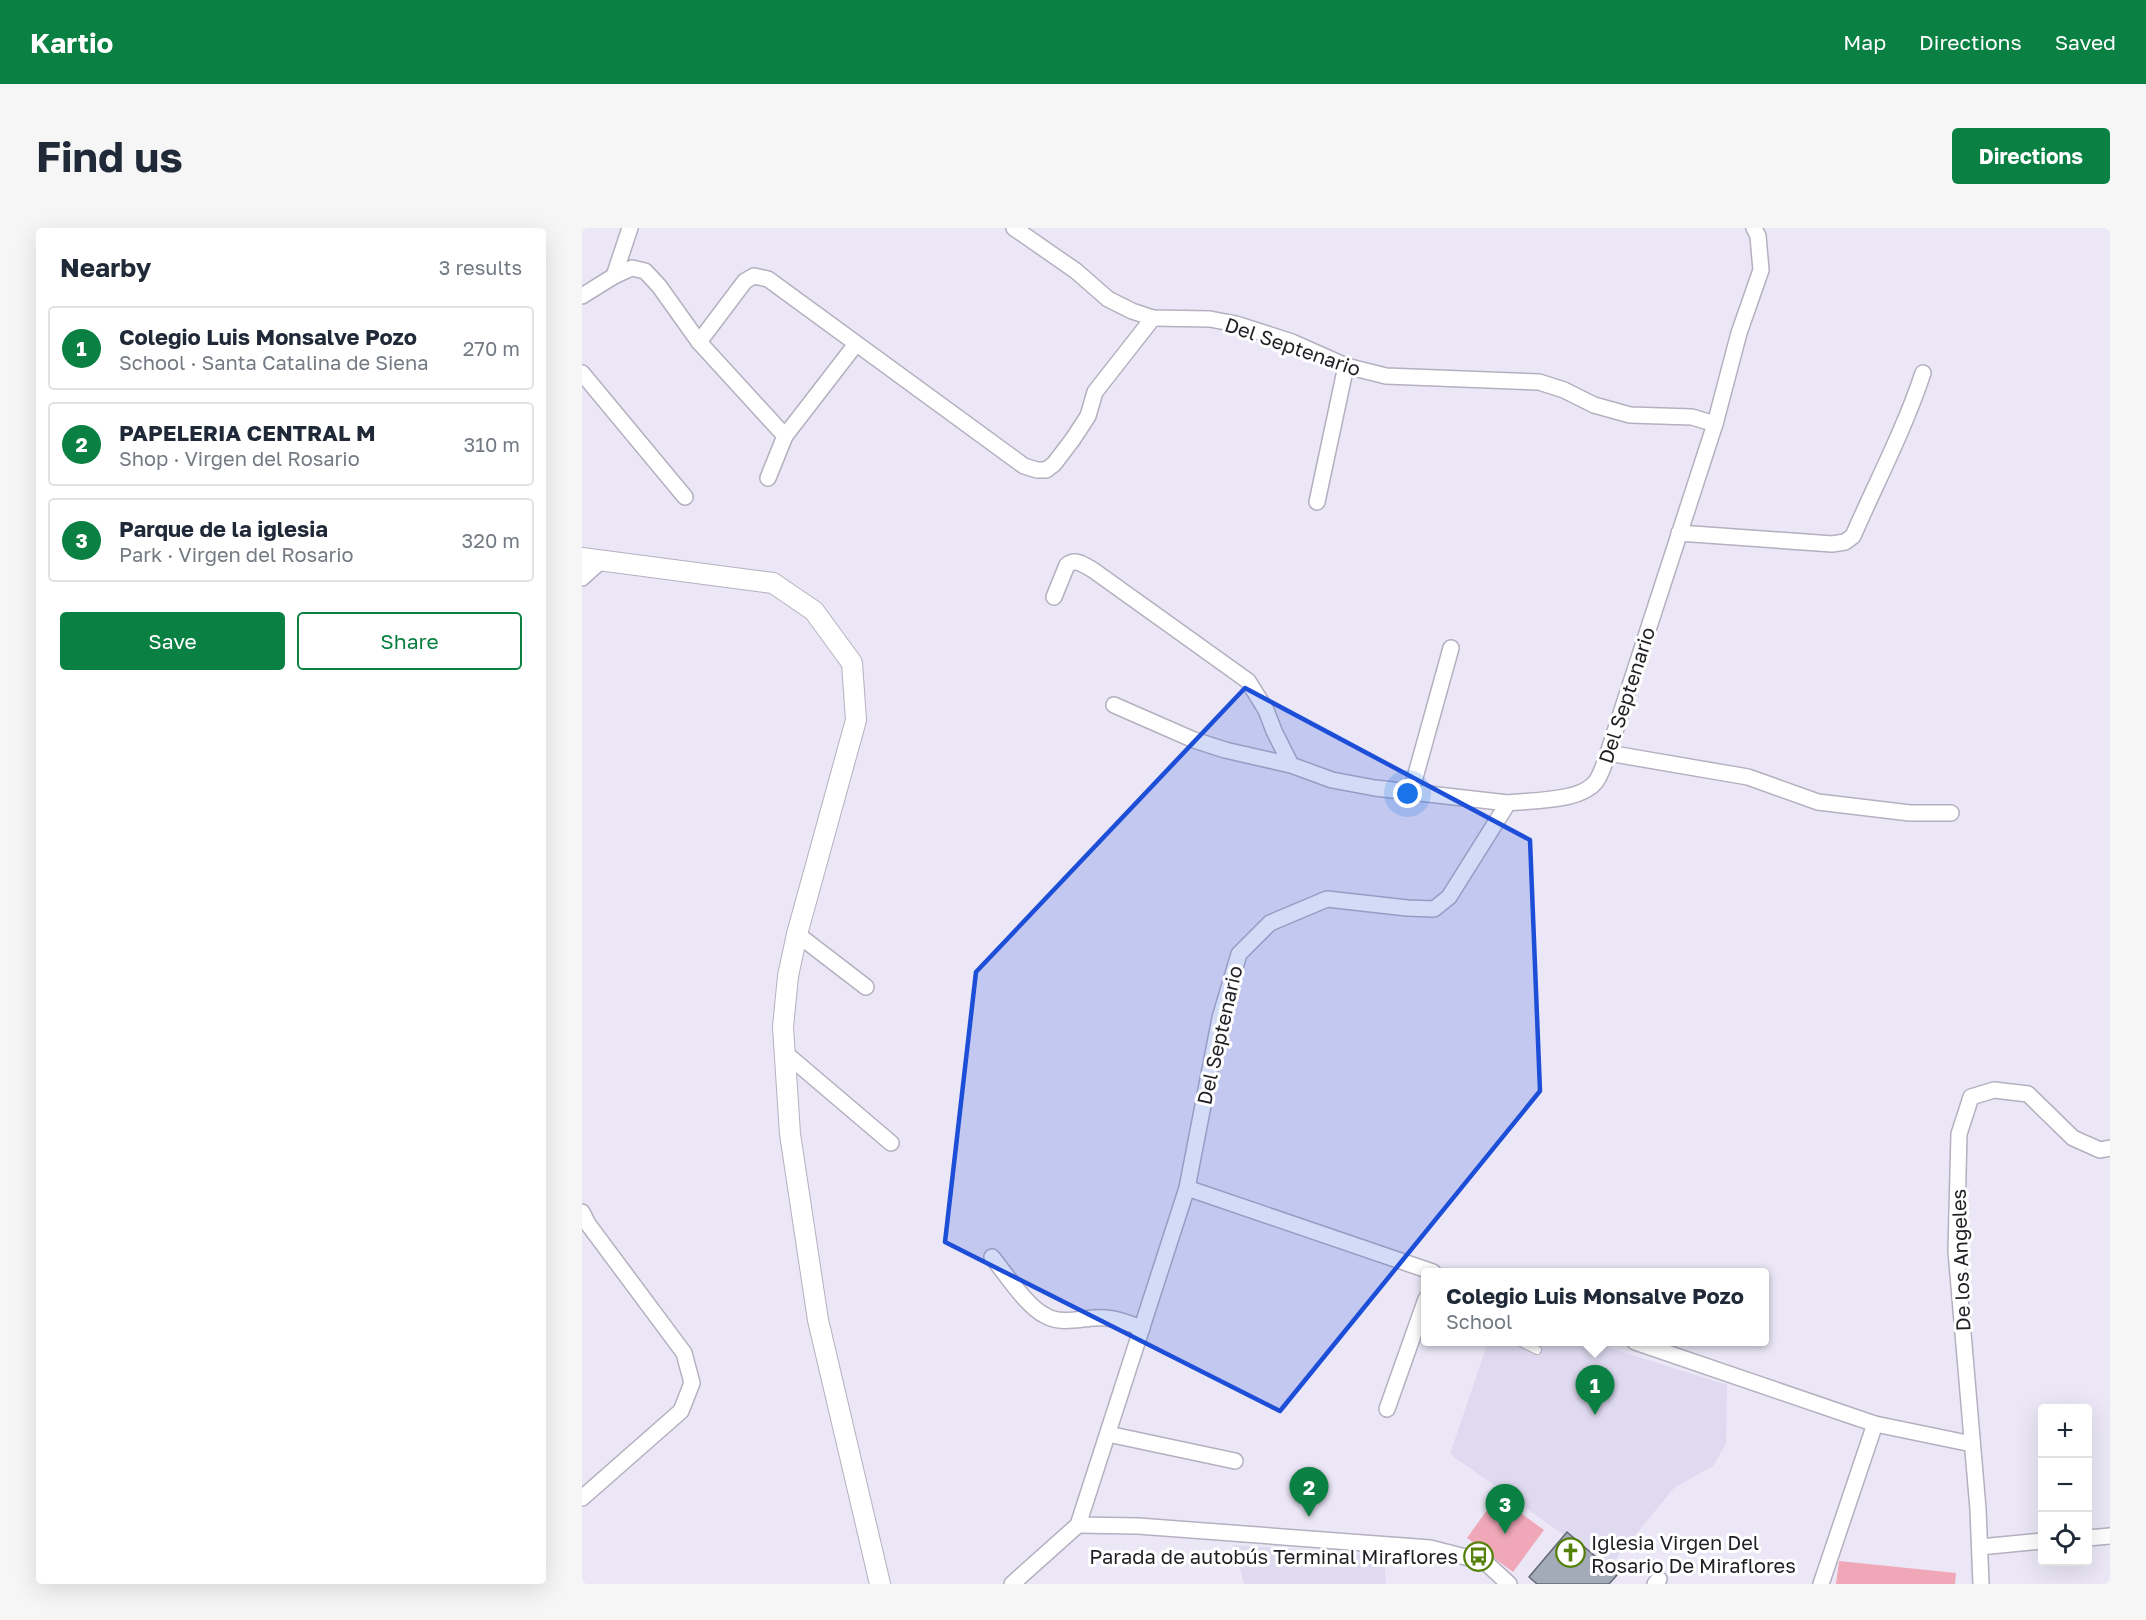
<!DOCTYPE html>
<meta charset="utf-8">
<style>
:root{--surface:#fff;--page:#f6f6f7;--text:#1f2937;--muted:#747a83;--line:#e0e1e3;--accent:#0b8043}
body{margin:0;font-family:"Golos Text",sans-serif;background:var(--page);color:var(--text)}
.controls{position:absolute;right:18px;bottom:18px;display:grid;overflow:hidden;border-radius:6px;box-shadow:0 6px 24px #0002}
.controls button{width:54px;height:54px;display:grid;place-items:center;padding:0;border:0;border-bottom:2px solid var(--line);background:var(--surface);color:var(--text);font:30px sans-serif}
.you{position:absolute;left:826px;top:566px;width:21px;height:21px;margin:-15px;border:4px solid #fff;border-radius:50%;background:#1a73e8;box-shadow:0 0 0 9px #1a73e833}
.badge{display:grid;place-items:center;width:39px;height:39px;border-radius:50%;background:var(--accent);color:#fff;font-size:20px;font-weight:700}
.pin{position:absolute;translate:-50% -50px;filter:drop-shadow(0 2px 3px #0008)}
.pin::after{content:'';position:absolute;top:32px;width:21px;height:18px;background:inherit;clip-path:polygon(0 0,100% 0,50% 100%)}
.popup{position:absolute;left:839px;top:1040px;width:348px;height:78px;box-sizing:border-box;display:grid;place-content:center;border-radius:6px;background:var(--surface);filter:drop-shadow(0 2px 4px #0005);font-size:20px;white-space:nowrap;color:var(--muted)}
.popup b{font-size:22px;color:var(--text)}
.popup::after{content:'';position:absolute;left:50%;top:100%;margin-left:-12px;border:12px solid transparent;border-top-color:var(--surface)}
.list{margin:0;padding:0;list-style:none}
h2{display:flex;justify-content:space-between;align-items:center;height:78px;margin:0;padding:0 24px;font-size:26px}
h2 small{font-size:20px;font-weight:400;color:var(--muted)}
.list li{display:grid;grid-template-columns:39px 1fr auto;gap:18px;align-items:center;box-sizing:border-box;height:84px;margin:0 12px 12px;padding:0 12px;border:2px solid var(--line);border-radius:6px}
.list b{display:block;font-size:22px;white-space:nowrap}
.list p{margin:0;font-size:20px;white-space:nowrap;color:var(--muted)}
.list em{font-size:20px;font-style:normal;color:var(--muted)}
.actions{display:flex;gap:12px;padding:18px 24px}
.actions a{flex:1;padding:14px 0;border:2px solid var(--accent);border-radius:6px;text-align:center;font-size:21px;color:var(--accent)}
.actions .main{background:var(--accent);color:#fff}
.icon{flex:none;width:33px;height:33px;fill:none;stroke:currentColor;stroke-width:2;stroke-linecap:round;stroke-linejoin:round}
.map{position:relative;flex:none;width:1528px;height:1356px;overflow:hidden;border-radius:6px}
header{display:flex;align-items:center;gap:36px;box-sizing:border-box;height:84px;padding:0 30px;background:var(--accent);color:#fff}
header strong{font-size:28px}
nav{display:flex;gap:33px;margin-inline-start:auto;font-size:21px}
.intro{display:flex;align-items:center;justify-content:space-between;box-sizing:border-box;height:144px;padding:0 36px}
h1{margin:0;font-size:42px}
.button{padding:15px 27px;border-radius:6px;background:var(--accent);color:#fff;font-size:21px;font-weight:700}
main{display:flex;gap:36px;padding:0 36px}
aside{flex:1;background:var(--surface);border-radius:6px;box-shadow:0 6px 24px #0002}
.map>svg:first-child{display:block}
.built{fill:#dfdaf0}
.green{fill:#f0a8b8}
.building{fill:#a3aab8;stroke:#616874;stroke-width:1.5}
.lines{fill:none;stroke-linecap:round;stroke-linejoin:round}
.service-casing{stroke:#b4b0bf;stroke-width:10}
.minor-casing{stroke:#b4b0bf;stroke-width:18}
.tertiary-casing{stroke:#b4b0bf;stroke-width:22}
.service{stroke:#fff;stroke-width:8}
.minor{stroke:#fff;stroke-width:15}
.tertiary{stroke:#fff;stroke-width:20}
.marked{fill:#1d4ed8;fill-opacity:0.2;stroke:#1d4ed8;stroke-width:4.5;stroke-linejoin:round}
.labels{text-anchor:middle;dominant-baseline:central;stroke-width:6;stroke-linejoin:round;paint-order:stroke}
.street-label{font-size:20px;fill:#201f24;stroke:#fff}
.poi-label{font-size:20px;fill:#201f24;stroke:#fff;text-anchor:start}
</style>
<header>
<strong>Kartio</strong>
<nav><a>Map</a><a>Directions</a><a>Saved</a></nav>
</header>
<div class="intro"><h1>Find us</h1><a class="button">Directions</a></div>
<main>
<aside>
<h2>Nearby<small>3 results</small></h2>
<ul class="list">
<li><span class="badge">1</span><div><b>Colegio Luis Monsalve Pozo</b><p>School · Santa Catalina de Siena</p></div><em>270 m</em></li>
<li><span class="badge">2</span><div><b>PAPELERIA CENTRAL M</b><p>Shop · Virgen del Rosario</p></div><em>310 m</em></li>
<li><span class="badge">3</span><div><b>Parque de la iglesia</b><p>Park · Virgen del Rosario</p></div><em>320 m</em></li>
</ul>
<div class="actions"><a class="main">Save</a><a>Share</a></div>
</aside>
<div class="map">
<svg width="1528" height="1356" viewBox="0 0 1528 1356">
<rect width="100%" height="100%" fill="#ebe7f7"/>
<g class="built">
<polygon points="906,1114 1009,1114 1145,1157 1144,1216 1131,1238 1092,1260 1027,1339 868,1226"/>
<polygon points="652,1317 802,1328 804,1356 662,1356"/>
</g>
<g class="green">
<polygon points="915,1268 962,1302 931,1344 885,1310"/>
<polygon points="1257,1333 1374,1345 1373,1356 1254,1356"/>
</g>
<polygon class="building" points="985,1304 1035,1347 1027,1356 955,1356 947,1349"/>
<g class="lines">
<defs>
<polyline id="service" points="939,1114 955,1122"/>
<g id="minor">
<polyline points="32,48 48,0"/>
<polyline points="0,68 32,48 50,40 63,43 77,58 117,114 203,208 186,250"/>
<polyline points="117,114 163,53 172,48 186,51 442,238 455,242 464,242 472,236 491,211 506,188 513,164 571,90"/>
<polyline points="0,145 103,269"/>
<polyline points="1133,196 1157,105 1179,42 1176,8 1172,0"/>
<polyline points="203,208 274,116"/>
<polyline points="735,274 764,138"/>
<path d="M 1097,305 L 1250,316 L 1263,314 L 1271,308 C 1295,253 1322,202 1341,145"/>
<polyline points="0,350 20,332"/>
<path d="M 472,369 L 485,337 C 494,330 502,337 511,342 L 666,453 L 684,482 L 692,503 L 709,537 L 750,552 L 793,560 L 926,575"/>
<polyline points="532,477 612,512 643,522 709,537"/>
<polyline points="1026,525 1166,549 1236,574 1328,585 1369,585"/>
<polyline points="829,564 869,420"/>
<polyline points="215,706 284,759"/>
<polyline points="202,824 309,915"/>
<polyline points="605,960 851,1044"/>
<polyline points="0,984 6,996 102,1125 110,1155 99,1183 0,1270"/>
<path d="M 410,1029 C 424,1046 444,1078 464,1088 C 482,1098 504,1088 524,1090 C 537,1091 548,1096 560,1100"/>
<polyline points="1053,1114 1293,1196 1390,1216"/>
<polyline points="805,1181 844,1071"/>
<polyline points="526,1206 653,1233"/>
<polyline points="496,1297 556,1298 848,1320 903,1334 927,1356"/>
<polyline points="1506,1310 1528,1308"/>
<polyline points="1398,1319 1460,1313"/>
<path d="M 430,1356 L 496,1297 L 605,960 L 638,790 L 657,726 L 688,695 L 745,671 L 825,680 L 852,681 L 867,669 L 926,575 C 950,572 1001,574 1015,552 C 1020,544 1023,534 1026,525 L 1133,196 L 1110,189 L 1048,187 L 1012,177 L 982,162 L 957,154 L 804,148 L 764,138 L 710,114 L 654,96 L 628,91 L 571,90 L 550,83 L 526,71 L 494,43 L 432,0"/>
<polyline points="1073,1356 1077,1351"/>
<polyline points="1239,1356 1293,1196"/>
<polyline points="1399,1356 1396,1281 1374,1023 1377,906 1389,869 1412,862 1446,866 1491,910 1518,922 1528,920"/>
</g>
<polyline id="tertiary" points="0,330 191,355 232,383 270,435 274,492 215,706 206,748 201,799 208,906 236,1092 298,1356"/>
</defs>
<use href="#service" class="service-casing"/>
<use href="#minor" class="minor-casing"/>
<use href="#tertiary" class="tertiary-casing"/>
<use href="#service" class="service"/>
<use href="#minor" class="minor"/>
<use href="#tertiary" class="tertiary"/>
</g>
<path class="marked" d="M 663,460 L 948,612 L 958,863 L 698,1183 L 363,1014 L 394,744 Z"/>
<defs>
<symbol id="church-ring" viewBox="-11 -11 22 22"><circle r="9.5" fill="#fff" stroke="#55810b" stroke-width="1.5"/><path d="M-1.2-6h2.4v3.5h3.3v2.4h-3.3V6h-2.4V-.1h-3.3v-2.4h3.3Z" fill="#55810b"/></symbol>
<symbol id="bus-ring" viewBox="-11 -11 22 22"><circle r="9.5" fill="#fff" stroke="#55810b" stroke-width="1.5"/><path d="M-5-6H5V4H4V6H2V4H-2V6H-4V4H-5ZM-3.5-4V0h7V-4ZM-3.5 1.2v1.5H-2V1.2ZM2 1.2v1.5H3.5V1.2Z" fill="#55810b"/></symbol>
</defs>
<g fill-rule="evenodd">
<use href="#church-ring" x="972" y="1308" width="33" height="33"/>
<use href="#bus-ring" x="880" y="1312" width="33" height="33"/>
</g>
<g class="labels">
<g class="street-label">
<text transform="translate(711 118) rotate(19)">Del Septenario</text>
<text transform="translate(1044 467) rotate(-72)">Del Septenario</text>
<text transform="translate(637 807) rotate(-77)">Del Septenario</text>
<text transform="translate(1378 1032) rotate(-92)">De los Angeles</text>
</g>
<g class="poi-label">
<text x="1009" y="1314">Iglesia Virgen Del<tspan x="1009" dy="23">Rosario De Miraflores</tspan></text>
<text x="876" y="1328" text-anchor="end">Parada de autobús Terminal Miraflores</text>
</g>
</g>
</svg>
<div class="controls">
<button>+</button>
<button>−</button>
<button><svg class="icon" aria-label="locate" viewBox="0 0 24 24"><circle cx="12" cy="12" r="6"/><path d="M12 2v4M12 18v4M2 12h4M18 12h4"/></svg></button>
</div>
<div class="you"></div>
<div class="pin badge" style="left:1013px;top:1187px">1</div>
<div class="popup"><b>Colegio Luis Monsalve Pozo</b>School</div>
<div class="pin badge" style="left:727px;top:1289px">2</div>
<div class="pin badge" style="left:923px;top:1306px">3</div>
</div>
</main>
